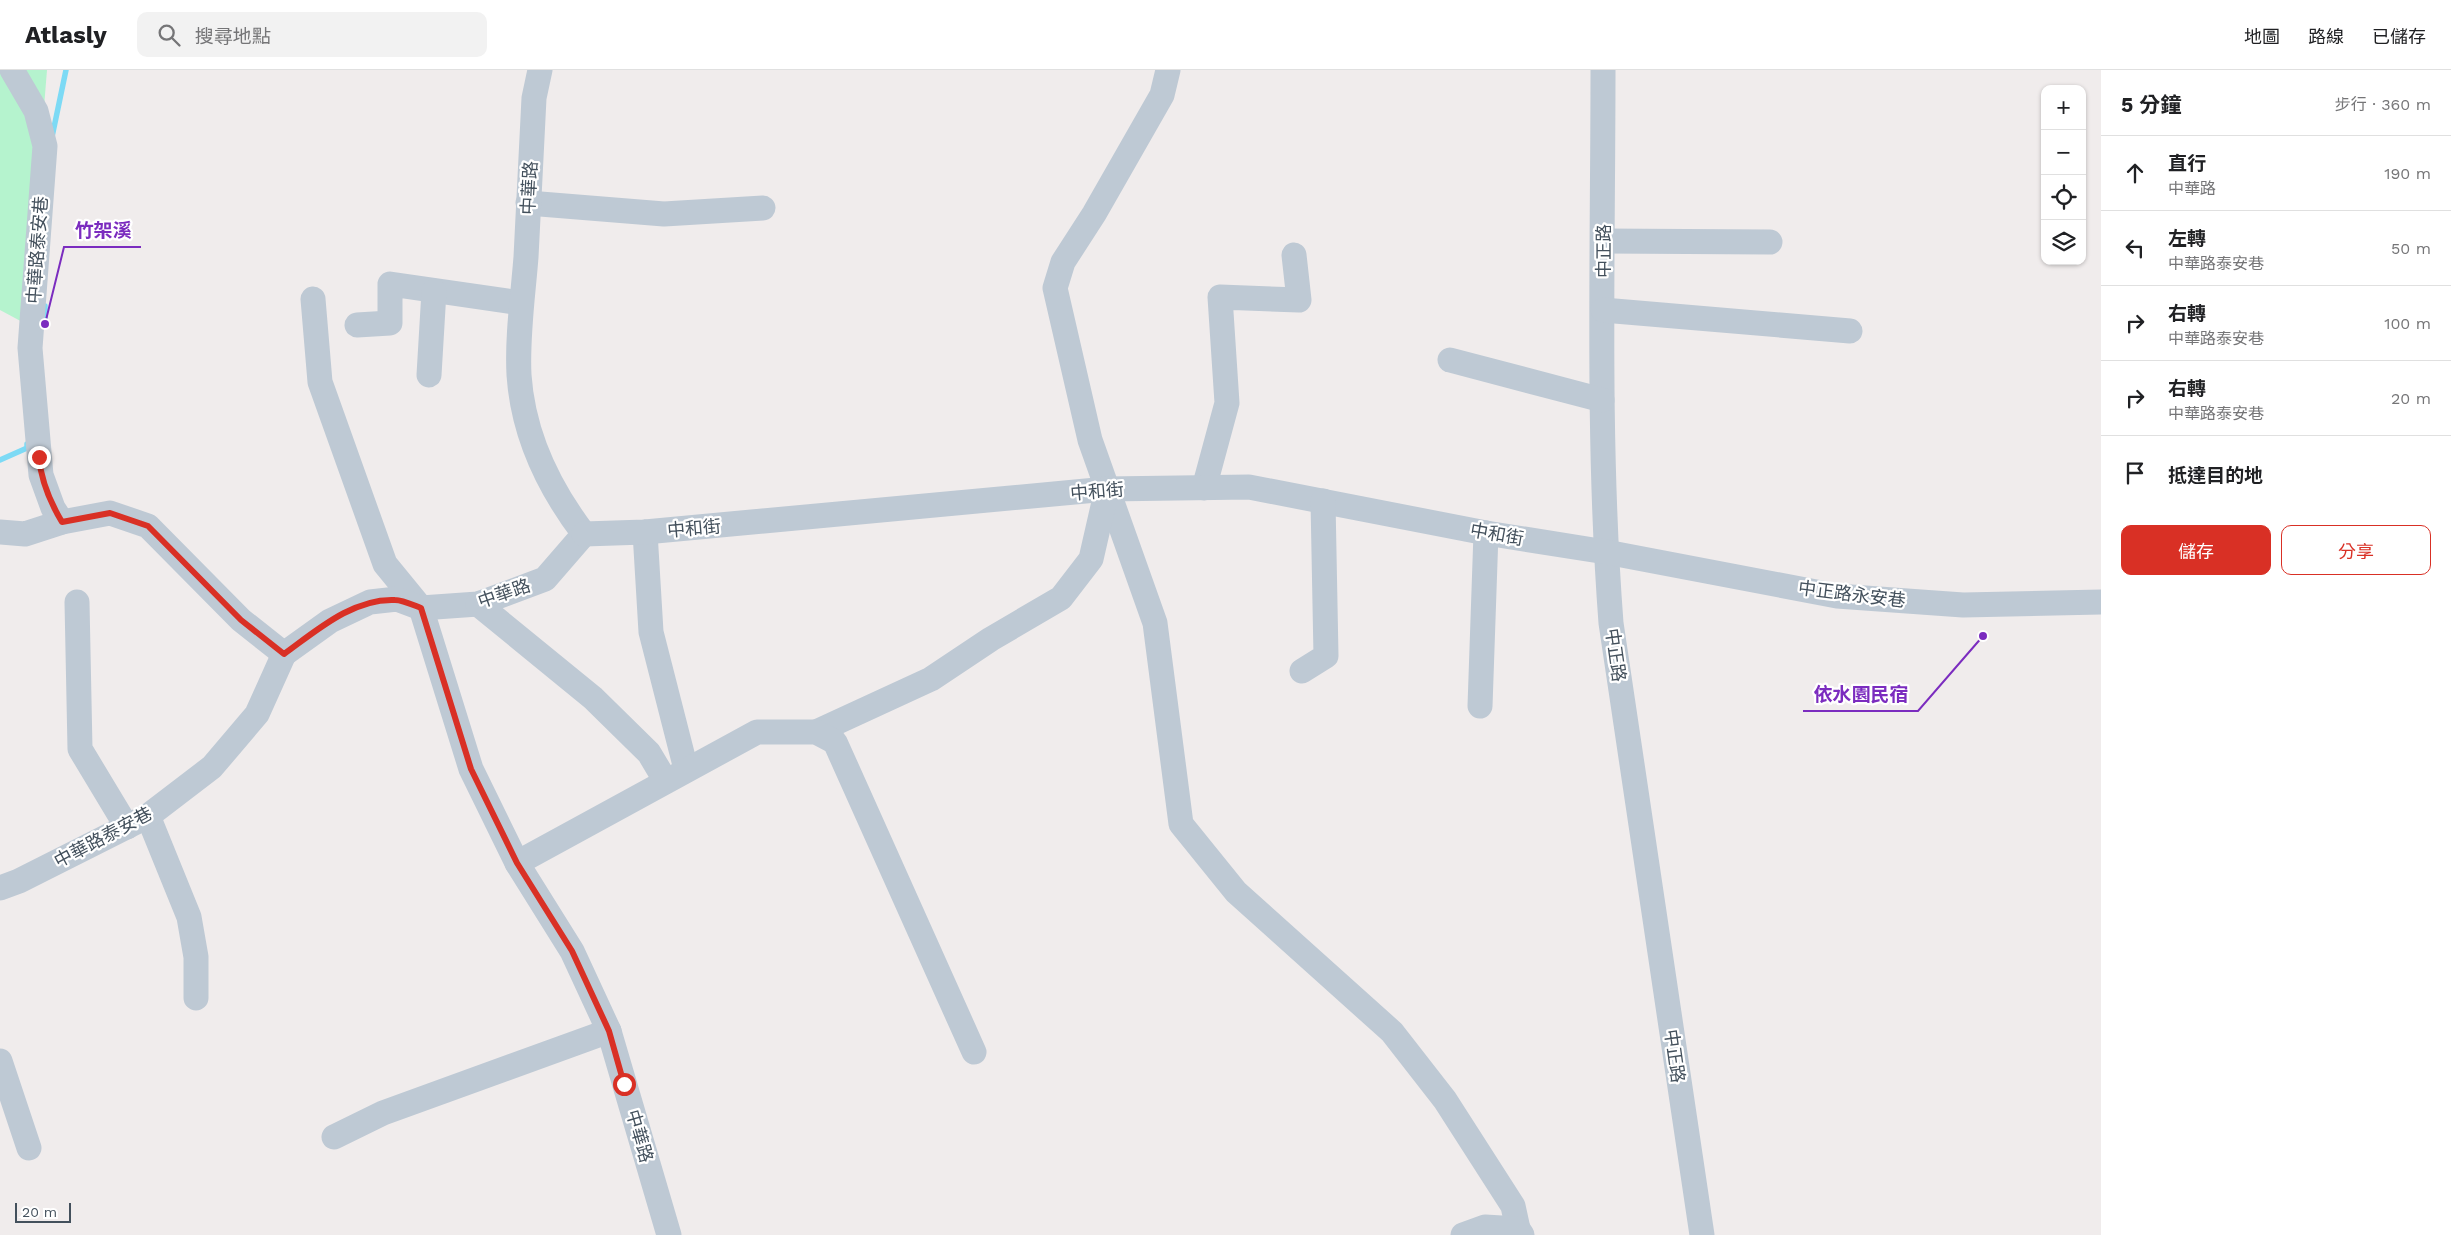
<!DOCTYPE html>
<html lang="zh-TW">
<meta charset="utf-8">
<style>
:root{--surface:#fff;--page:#f2f2f2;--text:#202124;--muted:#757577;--line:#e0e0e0;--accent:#d93025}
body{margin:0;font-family:"Work Sans","Noto Sans TC",sans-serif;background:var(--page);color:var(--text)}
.controls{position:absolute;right:15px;top:15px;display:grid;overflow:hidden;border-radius:10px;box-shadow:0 1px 4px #0004}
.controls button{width:45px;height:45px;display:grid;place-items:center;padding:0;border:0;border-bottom:1px solid var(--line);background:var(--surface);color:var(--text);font:25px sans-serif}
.scale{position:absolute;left:15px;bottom:12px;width:56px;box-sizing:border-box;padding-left:5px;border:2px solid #43505c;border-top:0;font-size:14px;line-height:18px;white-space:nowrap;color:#43505c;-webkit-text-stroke:4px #fff;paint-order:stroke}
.stop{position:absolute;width:15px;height:15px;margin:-11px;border:4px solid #d93025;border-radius:50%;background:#fff}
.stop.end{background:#d93025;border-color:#fff;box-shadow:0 1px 5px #0008}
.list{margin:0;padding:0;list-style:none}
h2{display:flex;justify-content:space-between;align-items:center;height:65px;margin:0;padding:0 20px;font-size:21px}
h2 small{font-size:16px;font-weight:400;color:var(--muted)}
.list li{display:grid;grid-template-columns:32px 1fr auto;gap:15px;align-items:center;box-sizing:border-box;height:75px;padding:0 20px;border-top:1px solid var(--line)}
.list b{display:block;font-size:19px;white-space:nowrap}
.list p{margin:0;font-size:16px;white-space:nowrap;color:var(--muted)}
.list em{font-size:16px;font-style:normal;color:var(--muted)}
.actions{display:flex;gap:10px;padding:15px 20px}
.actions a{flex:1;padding:11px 0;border:1px solid var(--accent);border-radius:10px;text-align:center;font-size:18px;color:var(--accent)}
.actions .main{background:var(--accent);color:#fff}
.icon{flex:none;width:28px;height:28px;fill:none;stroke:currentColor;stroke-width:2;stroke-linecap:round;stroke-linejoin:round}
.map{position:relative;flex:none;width:2101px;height:1165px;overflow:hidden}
header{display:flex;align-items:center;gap:30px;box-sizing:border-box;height:70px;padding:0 25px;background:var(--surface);border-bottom:1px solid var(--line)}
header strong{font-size:24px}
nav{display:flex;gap:28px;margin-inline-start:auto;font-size:18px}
.search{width:350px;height:45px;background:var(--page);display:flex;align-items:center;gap:12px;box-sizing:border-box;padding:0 18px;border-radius:10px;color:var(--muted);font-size:19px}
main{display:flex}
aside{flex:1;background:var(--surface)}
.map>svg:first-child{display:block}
.green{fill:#b5f3ce}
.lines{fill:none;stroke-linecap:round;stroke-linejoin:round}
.stream{stroke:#7ddaf5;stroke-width:5.5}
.minor{stroke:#bec9d4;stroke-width:25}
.route{stroke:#d93025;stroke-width:6}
.labels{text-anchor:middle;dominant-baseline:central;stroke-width:4.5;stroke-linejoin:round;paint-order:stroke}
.street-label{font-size:18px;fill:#43505c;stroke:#fff}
.leader{fill:none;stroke:#7b2cbf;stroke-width:2}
.callout-dot{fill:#7b2cbf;stroke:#fff;stroke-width:2}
.callout-label{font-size:19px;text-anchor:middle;font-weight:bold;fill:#7b2cbf;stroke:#fff;stroke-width:4.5;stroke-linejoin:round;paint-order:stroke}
</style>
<header>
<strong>Atlasly</strong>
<div class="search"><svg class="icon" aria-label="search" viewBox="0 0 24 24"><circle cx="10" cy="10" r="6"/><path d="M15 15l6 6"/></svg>搜尋地點</div>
<nav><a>地圖</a><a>路線</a><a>已儲存</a></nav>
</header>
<main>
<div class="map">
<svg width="2101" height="1165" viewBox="0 0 2101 1165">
<rect width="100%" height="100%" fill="#f0ecec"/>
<polygon class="green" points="0,0 47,0 40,87 41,262 0,240"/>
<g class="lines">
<g class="stream">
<polyline points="52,67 66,0"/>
<polyline points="37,256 45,254 45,236"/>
<polyline points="0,390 27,378 27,374"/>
</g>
<g class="minor">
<polyline points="12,0 36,41 45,76 30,278 41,405 53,438 62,452"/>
<polyline points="1168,0 1162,25 1094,144 1063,192 1055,218 1090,370 1155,553 1181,754 1236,822 1392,962 1445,1030 1513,1136 1518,1159"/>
<path d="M 1603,0 C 1603,184 1597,369 1611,553 L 1702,1165"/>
<polyline points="528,133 664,144 763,138"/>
<polyline points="1603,171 1770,172"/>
<polyline points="313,229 320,312 385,494 421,538 471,699 517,793 572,881 609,961 669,1165"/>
<polyline points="1603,240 1850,261"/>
<polyline points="357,255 390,253 390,214 521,233"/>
<polyline points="1450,290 1602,330"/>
<polyline points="429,305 434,221"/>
<polyline points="1204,418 1227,333 1220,227 1299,230 1294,185"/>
<path d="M 0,462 L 25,464 L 62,452 L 110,443 L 148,456 L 241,550 L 284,584 L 330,551 L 370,532 L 397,529 L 421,538 L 478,534 L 545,509 L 584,464 C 549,418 523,364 519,305 C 517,266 523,226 526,187 C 529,134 531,81 534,28 L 540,0"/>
<polyline points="645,462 651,562 686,699"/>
<polyline points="584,464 645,462 1107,419 1249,417 1486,463 1606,482 1837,526 1963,535 2101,532"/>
<polyline points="77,532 80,679 127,757"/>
<polyline points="478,534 593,628 649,683 665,710"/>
<polyline points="1302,601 1326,586 1323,431"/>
<polyline points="1480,636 1486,463"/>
<polyline points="816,662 931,609 991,569 1061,528 1091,489 1107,419"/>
<polyline points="148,746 189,847 196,887 196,928"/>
<polyline points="517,793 757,662 816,662 835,672 974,982"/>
<polyline points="0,818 19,811 148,746 212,697 257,644 284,584"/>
<polyline points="0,991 29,1078"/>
<polyline points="334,1067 383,1043 609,961"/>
<polyline points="1463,1165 1485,1157 1518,1159 1522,1165"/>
</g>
</g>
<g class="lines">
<path class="route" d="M 39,387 C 41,411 50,432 62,452 L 110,443 L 148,456 L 241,550 L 284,584 C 316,561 353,528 395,530 C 403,530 413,535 421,538 L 471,699 L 517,793 L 572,881 L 609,961 L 624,1014"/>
</g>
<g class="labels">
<g class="street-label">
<text transform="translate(529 118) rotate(-87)">中華路</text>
<text transform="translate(37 180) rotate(-86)">中華路泰安巷</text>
<text transform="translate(1603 181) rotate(-90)">中正路</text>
<text transform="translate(1097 421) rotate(-5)">中和街</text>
<text transform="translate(694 458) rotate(-5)">中和街</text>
<text transform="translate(1497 464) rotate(10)">中和街</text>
<text transform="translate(504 523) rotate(-19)">中華路</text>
<text transform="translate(1852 524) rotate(7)">中正路永安巷</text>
<text transform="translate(1616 585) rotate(82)">中正路</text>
<text transform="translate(103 767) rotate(-28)">中華路泰安巷</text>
<text transform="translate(1675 986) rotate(82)">中正路</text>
<text transform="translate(640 1066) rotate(74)">中華路</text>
</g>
</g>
<path class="leader" d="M45 254L64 177H141M1983 566L1918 641H1803"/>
<g class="callout-dot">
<circle cx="45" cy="254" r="5"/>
<circle cx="1983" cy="566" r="5"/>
</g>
<g class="callout-label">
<text x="103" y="167">竹架溪</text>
<text x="1861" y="631">依水園民宿</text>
</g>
</svg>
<div class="controls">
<button>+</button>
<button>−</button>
<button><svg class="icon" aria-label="locate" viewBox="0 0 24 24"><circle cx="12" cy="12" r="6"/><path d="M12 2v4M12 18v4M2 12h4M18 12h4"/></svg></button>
<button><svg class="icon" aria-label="layers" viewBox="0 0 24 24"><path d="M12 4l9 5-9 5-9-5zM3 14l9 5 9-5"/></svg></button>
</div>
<div class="scale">20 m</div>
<div class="stop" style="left:624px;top:1014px"></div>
<div class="stop end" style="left:39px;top:387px"></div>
</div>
<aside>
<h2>5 分鐘<small>步行 · 360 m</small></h2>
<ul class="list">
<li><svg class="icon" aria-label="ahead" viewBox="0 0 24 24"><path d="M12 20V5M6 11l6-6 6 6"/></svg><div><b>直行</b><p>中華路</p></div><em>190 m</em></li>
<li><svg class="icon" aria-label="left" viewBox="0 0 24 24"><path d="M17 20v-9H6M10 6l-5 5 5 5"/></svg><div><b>左轉</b><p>中華路泰安巷</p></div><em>50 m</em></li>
<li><svg class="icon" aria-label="right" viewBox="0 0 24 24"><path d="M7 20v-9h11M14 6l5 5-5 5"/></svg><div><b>右轉</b><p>中華路泰安巷</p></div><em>100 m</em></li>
<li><svg class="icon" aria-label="right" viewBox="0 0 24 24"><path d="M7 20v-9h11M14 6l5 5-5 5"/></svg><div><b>右轉</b><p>中華路泰安巷</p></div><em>20 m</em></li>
<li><svg class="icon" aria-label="arrive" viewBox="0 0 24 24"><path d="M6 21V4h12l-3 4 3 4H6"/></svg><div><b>抵達目的地</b></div></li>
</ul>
<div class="actions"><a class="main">儲存</a><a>分享</a></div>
</aside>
</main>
